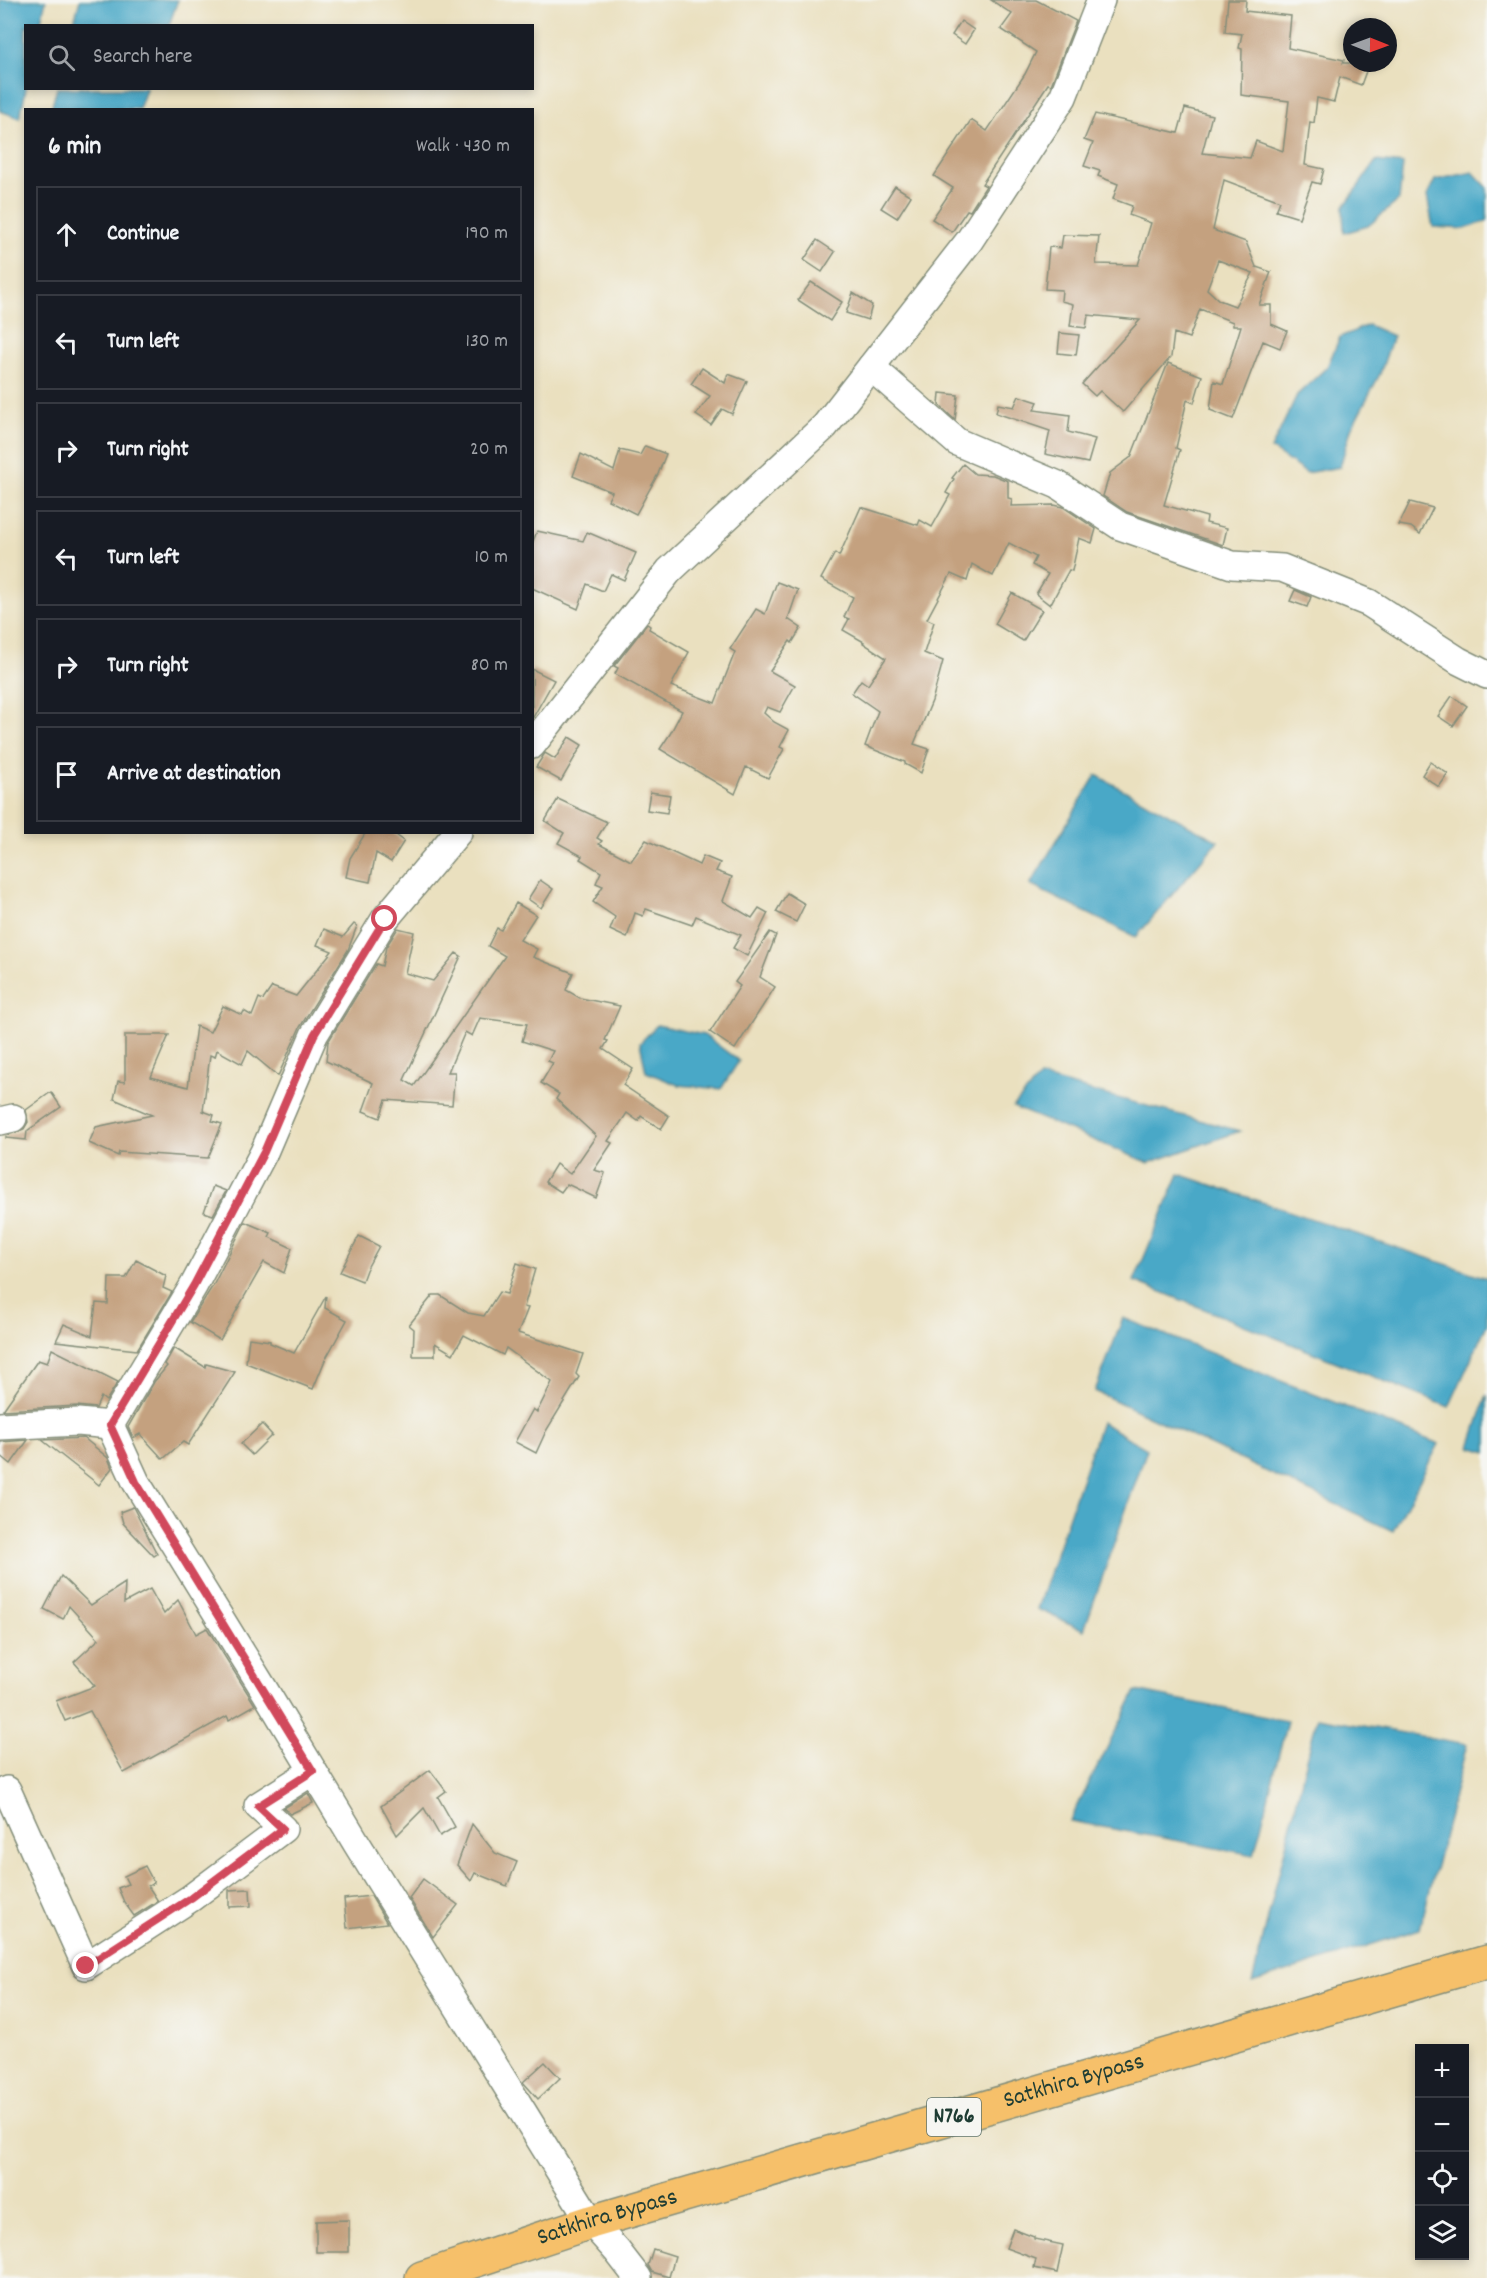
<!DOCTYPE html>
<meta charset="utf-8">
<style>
:root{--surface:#171b24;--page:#242831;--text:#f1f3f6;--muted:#9ea1a6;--line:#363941}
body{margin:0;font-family:Dekko,sans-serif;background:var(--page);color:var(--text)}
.controls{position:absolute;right:18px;bottom:18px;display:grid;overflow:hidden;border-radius:0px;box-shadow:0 3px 9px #0003}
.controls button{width:54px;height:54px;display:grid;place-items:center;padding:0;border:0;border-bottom:2px solid var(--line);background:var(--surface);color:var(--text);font:30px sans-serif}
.compass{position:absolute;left:1343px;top:18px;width:54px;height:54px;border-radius:50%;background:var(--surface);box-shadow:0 3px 9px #0003;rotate:91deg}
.stop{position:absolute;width:18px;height:18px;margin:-14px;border:4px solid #d1495b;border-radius:50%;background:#fff}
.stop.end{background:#d1495b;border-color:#fff;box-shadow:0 2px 6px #0008}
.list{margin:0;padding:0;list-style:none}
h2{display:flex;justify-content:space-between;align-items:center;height:78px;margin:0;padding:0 24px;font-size:26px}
h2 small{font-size:20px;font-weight:400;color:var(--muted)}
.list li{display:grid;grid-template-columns:39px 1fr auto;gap:18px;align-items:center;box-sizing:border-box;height:96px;margin:0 12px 12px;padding:0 12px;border:2px solid var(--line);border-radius:0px}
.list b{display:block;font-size:22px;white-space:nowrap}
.list em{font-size:20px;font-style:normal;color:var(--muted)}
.icon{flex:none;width:33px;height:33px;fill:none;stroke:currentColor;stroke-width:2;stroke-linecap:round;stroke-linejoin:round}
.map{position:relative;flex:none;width:1487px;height:2278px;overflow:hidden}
.search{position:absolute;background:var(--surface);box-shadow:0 3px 9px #0003;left:24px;top:24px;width:510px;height:66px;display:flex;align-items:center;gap:15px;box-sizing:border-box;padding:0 21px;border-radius:0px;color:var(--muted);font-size:22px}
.panel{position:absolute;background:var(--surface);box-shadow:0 3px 9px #0003;left:24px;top:108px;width:510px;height:726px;border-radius:0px}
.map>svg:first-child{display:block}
.water{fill:#48a8c7;stroke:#34727e;stroke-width:1.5}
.building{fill:#c4a17f;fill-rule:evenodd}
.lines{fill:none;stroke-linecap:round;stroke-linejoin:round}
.minor-casing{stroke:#848e7a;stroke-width:30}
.highway-casing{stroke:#848e7a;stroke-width:36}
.minor{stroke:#fff;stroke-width:27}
.highway{stroke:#f6c06b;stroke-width:33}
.route{stroke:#d1495b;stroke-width:8}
.labels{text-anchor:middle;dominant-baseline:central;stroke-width:4.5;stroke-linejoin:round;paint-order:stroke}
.shield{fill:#f6f6f2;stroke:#60746d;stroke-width:1.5}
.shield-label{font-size:22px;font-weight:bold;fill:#1f3d34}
.street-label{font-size:24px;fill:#1f3d34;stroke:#f6f6f2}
</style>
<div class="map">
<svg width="1487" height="2278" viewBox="0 0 1487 2278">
<rect width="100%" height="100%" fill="#f6f6f2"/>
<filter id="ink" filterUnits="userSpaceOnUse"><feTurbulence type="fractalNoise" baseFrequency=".0167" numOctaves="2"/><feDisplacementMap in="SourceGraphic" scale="12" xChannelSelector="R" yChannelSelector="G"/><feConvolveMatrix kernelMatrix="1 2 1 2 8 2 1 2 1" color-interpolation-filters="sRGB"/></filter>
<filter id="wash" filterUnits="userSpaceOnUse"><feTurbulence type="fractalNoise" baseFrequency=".008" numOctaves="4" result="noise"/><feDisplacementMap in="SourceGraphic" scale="24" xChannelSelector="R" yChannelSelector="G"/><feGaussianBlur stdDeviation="1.35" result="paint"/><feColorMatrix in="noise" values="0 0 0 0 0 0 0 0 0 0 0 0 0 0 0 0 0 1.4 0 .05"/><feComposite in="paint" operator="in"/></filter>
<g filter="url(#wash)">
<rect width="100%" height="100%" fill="#eae0bf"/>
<g class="water">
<polygon points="0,0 46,0 40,25 26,26 26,89 20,118 0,111"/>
<polygon points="80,0 178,0 169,25 73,25"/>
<polygon points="57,88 146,88 146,89 139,109 51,109"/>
<polygon points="1376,161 1403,164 1399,200 1368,226 1344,233 1343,208"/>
<polygon points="1473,172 1487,187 1487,221 1465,229 1433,227 1427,196 1435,180"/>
<polygon points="1368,325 1393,336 1380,374 1351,429 1340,467 1306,473 1271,449 1297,395 1327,367 1340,337"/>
<polygon points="1096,775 1218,841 1136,937 1030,885"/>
<polygon points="657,1025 704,1035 739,1061 721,1089 678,1085 646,1072 640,1043"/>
<polygon points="1040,1077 1240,1131 1149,1163 1013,1107"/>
<polygon points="1179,1174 1487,1278 1487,1324 1449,1407 1134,1281"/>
<polygon points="1123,1318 1439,1444 1393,1531 1095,1391"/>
<polygon points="1487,1395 1487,1452 1470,1447"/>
<polygon points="1101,1422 1147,1449 1084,1630 1037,1609"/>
<polygon points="1136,1691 1287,1721 1254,1855 1070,1821"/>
<polygon points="1317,1718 1467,1744 1420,1929 1252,1983"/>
</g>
<g id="blocks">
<g class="building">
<polygon points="991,0 1036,0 1076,21 1051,85 1048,84 982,184 986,186 970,211 967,210 952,232 932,219 953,188 934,176 971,120 987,131 1025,74 1036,52 1001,29 1012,14"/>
<path d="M 1228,0 L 1246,0 L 1245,11 L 1291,16 L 1288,48 L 1344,60 L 1343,63 L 1369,63 L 1361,85 L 1340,77 L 1334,102 L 1317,98 L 1314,123 L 1310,122 L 1305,165 L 1324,169 L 1320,184 L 1312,182 L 1299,218 L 1276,211 L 1280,201 L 1224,180 L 1213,230 L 1246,242 L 1256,267 L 1271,272 L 1259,305 L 1271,305 L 1271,324 L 1287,331 L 1280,348 L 1263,341 L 1233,419 L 1210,410 L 1214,381 L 1223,384 L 1241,326 L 1233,326 L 1233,322 L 1200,309 L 1189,338 L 1174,333 L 1171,357 L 1123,412 L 1100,391 L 1095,396 L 1082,384 L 1140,320 L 1088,315 L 1086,328 L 1070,326 L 1073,304 L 1061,301 L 1062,290 L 1045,289 L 1049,247 L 1061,248 L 1063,235 L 1099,236 L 1096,264 L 1138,265 L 1151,223 L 1129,215 L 1132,206 L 1113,199 L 1118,184 L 1098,176 L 1100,171 L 1084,166 L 1093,143 L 1084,140 L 1095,114 L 1178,133 L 1185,108 L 1212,115 L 1202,153 L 1250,158 L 1256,141 L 1283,151 L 1289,101 L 1241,95 L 1242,49 L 1239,48 L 1242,34 L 1225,32 ZM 1218,260 L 1253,273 L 1235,306 L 1219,300 L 1207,289 Z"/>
<polygon points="961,21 974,30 965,44 952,35"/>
<polygon points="895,186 911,196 897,218 881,208"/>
<polygon points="817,240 835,252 822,272 804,260"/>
<polygon points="811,282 842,302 830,321 798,300"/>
<polygon points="853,293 872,305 868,320 846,313"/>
<polygon points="1060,333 1079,335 1076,355 1058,353"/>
<polygon points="1168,363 1202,376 1194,403 1187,400 1176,448 1180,450 1164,505 1207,517 1206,523 1227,528 1223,545 1127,512 1103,496 1110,473 1131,457"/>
<polygon points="702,368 725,383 728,374 747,381 732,414 722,409 711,425 696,415 710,396 691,384"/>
<polygon points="940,393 958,395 955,420 939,405"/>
<polygon points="1019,396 1038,402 1034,410 1070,415 1068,432 1095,439 1088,463 1045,454 1050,431 996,413 998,404 1014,407"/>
<polygon points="645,446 666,454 658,474 636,514 608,500 612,492 573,476 581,454 614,471 620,450 640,455"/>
<polygon points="963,464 975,474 993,475 1008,481 1008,498 1012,499 1011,506 1054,505 1063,507 1096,529 1092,543 1079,538 1072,571 1069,570 1050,605 1036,594 1048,574 1032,565 1036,557 1009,543 993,576 972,564 967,581 951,574 927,619 934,622 924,653 943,661 932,701 914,744 929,749 921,773 905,764 905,762 865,746 878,711 852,693 861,680 868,685 886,658 863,643 864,642 843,630 849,619 844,617 853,597 821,579 835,553 839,556 861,507 918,525 920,520 932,527 950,495 946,493 954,479 952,478"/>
<polygon points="1410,502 1433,508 1420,534 1411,527 1399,525"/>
<polygon points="537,531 583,541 587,532 636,553 624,580 611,574 603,591 587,584 578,609 532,588 532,544"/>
<polygon points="777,582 798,590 788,619 801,628 792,643 790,641 770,671 795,685 780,712 767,707 764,713 774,722 789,730 780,747 784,749 768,778 746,767 735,794 660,749 670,734 682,711 615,674 618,668 614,666 647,624 650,626 649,629 689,652 671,686 715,703 735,652 730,649 756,609 765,614"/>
<polygon points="1295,590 1311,597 1307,607 1290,601"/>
<polygon points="1012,593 1042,610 1023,641 995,624"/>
<polygon points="532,669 554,680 532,719"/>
<polygon points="1452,696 1467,706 1453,726 1438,716"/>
<polygon points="569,737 582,745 561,781 536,767 545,753 555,759"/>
<polygon points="1430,762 1448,774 1439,787 1422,775"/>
<polygon points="650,792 670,795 667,813 647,810"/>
<polygon points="558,799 607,822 597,838 602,841 599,844 631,861 646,840 699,865 703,856 720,863 716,871 732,877 723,901 752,918 759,908 768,913 747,956 733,948 741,935 696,916 692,925 646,909 643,916 635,913 627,938 610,930 615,917 593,902 603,886 596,883 601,872 580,859 582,856 558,843 564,833 545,821"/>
<polygon points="366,832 392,832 404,841 391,862 376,853 370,882 346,877 350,858"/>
<polygon points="540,880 553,889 541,908 528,899"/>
<polygon points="787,893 805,904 796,922 776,912"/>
<polygon points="516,903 536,915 520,940 537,949 533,957 573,973 566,990 580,998 620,1006 605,1040 608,1041 603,1049 633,1069 623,1085 669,1116 661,1129 641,1116 638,1121 627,1113 608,1141 612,1143 594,1170 605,1173 596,1198 567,1184 561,1192 545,1182 556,1164 570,1174 596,1136 556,1099 559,1094 541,1083 553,1063 548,1061 553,1051 522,1041 527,1024 480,1018 472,1036 465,1032 448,1072 455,1072 452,1105 386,1100 380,1118 363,1111 373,1083 326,1061 328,1042 376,964 382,966 386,947 398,928 414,932 405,973 433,981 456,953 461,956 404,1080 414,1086 505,956 488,946 497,928 501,930"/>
<polygon points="354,924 357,926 348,950 300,1027 278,1076 248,1051 242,1064 217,1050 215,1057 210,1055 203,1111 214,1115 212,1121 222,1124 208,1158 119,1152 118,1156 89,1143 96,1127 152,1115 114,1099 118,1081 125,1082 125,1035 169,1035 151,1077 188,1087 196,1026 210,1032 223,1006 242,1015 244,1011 252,1016 259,998 263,1000 272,987 296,996 332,951 317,945 324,929 343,937"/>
<polygon points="770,932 776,935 760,977 775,987 735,1049 710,1032 740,986 735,982"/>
<polygon points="51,1092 61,1107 27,1131 26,1140 6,1138 6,1136 24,1129 28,1122 26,1110"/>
<polygon points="213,1186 226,1191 213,1215 204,1212"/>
<polygon points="245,1222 271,1233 269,1237 292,1248 284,1273 264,1262 220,1340 190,1322 214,1284"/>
<polygon points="359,1236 379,1246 366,1270 362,1281 340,1272"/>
<polygon points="136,1260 166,1276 163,1288 172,1292 137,1350 56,1341 64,1324 92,1336 96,1303 108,1304 109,1278 126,1278"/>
<polygon points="517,1263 535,1269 524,1307 528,1308 518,1333 583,1354 576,1374 579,1377 546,1431 536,1453 515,1442 533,1409 537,1412 552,1382 506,1348 503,1355 464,1335 453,1354 435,1343 435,1356 413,1356 414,1329 409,1325 433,1295 440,1295 468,1313 484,1316 499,1292 507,1294"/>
<polygon points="326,1296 325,1308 347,1320 325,1360 313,1389 246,1363 249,1338 270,1341 270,1343 294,1353"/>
<polygon points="174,1348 205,1367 206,1364 235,1372 188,1445 183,1442 163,1459 140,1434 133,1438 128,1427 154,1382 167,1366 165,1364"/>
<polygon points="52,1349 118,1382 106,1401 101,1397 96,1408 77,1406 3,1410 38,1360 47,1363"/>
<polygon points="262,1424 272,1435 252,1455 241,1444"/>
<polygon points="84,1438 108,1458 112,1468 99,1485 42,1440"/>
<polygon points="28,1440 11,1464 0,1455 0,1442"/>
<polygon points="133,1507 157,1554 154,1556 123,1523 120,1512"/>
<polygon points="61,1576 91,1605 125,1583 124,1603 150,1589 164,1614 178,1600 196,1634 207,1628 255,1705 229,1720 227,1716 124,1773 90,1711 65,1721 56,1701 95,1686 74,1662 99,1639 69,1606 63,1619 44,1609"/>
<polygon points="430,1770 446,1791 438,1797 455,1827 440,1836 424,1808 397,1835 381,1806"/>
<polygon points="308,1793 313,1803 290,1814 284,1808"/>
<polygon points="472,1824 495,1853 517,1862 507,1886 475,1873 471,1881 457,1865"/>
<polygon points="145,1866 154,1883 148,1886 158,1901 134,1916 124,1902 118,1888 128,1884 124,1876"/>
<polygon points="423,1879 458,1905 433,1937 409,1898"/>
<polygon points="250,1889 251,1906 229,1907 229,1890"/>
<polygon points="371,1896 387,1923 347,1928 344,1899"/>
<polygon points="545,2062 560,2078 538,2099 523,2082"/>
<polygon points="349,2220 349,2252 316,2252 316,2221"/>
<polygon points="1013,2229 1034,2237 1034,2239 1063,2245 1057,2273 1034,2268 1036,2259 1006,2248"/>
<polygon points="653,2249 675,2256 669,2277 652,2272 648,2265"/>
</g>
</g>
</g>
<g filter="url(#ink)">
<use href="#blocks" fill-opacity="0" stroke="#848e7a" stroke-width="1.5"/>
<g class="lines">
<defs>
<g id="minor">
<polyline points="871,367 957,442 1058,485 1120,526 1232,565 1282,568 1369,603 1459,661 1487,675"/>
<polyline points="532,745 669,571 825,426 969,241 1063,97 1101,0"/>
<polyline points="458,832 385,919 314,1035 264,1152 194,1285 110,1425 136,1482 262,1686 357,1844 591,2222 617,2251 638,2278"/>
<polyline points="0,1121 13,1118"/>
<polyline points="0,1426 78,1422 110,1425"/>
<polyline points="7,1790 86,1966 191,1898 283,1829 258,1806 313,1771"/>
</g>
<g id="highway">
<path id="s1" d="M 422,2278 L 591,2222 L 1487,1962"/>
</g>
</defs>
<use href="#minor" class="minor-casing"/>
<use href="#highway" class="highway-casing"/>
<use href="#minor" class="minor"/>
<use href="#highway" class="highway"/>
</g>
</g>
<g class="lines" filter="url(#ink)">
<polyline class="route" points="86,1966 191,1898 283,1829 258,1806 313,1771 136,1482 110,1425 194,1285 264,1152 314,1035 385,919"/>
</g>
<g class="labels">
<rect class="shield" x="927" y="2098" width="54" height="38" rx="4.5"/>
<g class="shield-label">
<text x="954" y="2117">N766</text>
</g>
<g class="street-label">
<text stroke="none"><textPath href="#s1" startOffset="681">Satkhira Bypass</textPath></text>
<text stroke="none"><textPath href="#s1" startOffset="195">Satkhira Bypass</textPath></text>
</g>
</g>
</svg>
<div class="controls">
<button>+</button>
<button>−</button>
<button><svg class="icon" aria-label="locate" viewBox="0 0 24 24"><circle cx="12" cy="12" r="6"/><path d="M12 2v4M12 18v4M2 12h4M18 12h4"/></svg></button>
<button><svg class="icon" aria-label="layers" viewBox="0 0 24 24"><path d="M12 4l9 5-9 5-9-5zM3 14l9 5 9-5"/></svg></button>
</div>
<svg class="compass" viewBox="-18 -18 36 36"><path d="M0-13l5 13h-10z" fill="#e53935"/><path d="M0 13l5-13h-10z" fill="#9ea1a6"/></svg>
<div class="stop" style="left:385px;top:919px"></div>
<div class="stop end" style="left:86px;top:1966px"></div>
<div class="search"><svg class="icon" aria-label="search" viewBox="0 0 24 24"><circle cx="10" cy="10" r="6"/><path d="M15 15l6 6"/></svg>Search here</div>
<section class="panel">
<h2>6 min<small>Walk · 430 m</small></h2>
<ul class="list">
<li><svg class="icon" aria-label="ahead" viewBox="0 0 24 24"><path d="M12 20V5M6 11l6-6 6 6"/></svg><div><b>Continue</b></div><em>190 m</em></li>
<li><svg class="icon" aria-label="left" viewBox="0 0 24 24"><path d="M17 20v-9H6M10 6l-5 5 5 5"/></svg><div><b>Turn left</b></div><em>130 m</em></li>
<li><svg class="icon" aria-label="right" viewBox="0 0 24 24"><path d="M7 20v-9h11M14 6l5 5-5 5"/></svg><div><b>Turn right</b></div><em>20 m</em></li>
<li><svg class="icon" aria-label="left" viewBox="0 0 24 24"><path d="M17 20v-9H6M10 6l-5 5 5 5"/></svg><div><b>Turn left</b></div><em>10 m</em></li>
<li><svg class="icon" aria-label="right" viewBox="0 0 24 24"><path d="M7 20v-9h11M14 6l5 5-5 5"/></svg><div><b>Turn right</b></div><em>80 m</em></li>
<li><svg class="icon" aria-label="arrive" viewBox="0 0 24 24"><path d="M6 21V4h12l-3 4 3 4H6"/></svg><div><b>Arrive at destination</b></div></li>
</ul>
</section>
</div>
